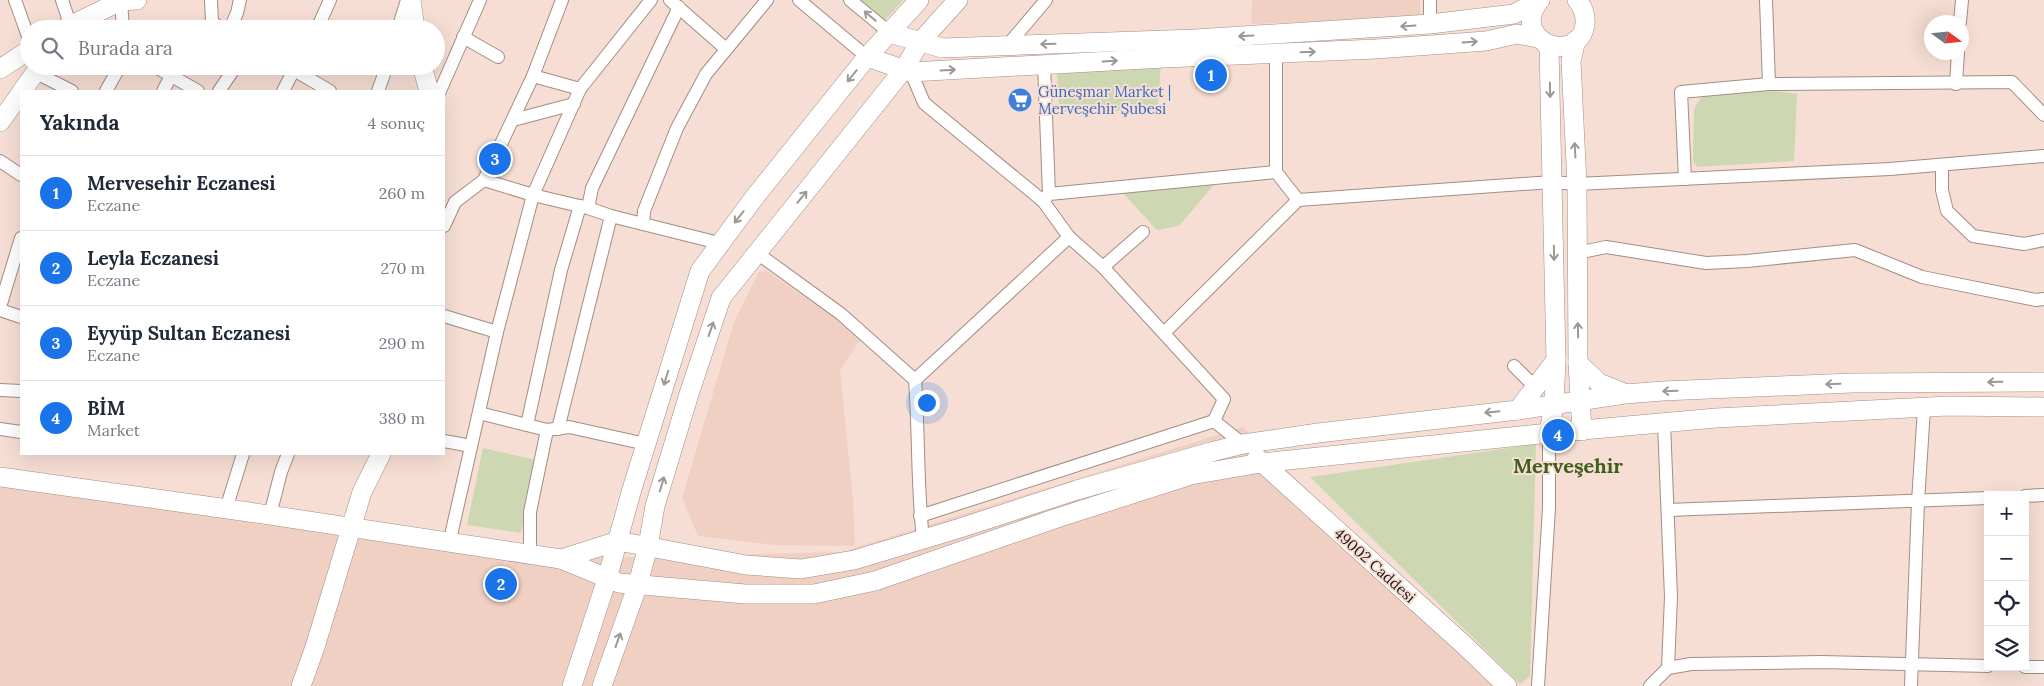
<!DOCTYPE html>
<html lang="tr">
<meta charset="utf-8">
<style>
:root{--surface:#fff;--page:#f6f6f7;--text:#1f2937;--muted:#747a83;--line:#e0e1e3;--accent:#1a73e8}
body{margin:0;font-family:Lora,serif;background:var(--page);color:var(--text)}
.controls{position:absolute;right:15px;bottom:15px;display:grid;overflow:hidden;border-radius:0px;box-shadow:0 5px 20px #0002}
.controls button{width:45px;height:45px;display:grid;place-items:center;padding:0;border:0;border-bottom:1px solid var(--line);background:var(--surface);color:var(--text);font:25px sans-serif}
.compass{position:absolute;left:1924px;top:15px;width:45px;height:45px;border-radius:50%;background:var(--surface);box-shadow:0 5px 20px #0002;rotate:105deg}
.you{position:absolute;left:926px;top:402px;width:18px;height:18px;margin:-12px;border:4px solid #fff;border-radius:50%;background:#1a73e8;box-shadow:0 0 0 8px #1a73e833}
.badge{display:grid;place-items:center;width:32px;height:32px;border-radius:50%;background:var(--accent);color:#fff;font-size:16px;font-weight:700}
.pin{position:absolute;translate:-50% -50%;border:2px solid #fff;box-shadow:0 1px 5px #0006}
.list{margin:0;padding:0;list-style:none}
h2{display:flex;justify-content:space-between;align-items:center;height:65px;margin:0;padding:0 20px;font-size:21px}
h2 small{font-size:16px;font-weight:400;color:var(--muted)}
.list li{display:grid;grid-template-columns:32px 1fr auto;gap:15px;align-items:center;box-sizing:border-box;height:75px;padding:0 20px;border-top:1px solid var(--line)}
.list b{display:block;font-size:19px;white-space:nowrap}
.list p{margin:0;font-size:16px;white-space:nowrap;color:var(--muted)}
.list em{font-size:16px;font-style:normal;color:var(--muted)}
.icon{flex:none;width:28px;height:28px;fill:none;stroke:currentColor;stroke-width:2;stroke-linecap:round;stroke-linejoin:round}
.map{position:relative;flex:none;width:2044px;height:686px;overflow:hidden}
.search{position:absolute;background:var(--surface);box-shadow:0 5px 20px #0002;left:20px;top:20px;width:425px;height:55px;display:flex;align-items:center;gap:12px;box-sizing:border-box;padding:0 18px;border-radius:28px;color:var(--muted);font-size:19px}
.panel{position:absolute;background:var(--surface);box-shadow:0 5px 20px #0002;left:20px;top:90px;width:425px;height:365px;border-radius:0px}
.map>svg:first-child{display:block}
.built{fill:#f0d0c3}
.green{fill:#cdd7b2}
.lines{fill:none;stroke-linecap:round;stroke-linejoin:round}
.street-casing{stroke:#a38d84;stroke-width:14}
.secondary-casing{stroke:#a38d84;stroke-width:20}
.street{stroke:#fff;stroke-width:12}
.secondary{stroke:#fff;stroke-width:19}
.oneway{stroke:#9c9896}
.labels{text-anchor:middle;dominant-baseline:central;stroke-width:4;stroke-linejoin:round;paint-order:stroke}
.shop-label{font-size:15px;fill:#366cbe;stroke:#f6ded4;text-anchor:start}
.street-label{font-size:15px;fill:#221a16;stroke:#f6ded4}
.district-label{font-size:20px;font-weight:bold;fill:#3e5e1c;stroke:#f6ded4}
</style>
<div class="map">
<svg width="2044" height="686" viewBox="0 0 2044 686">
<rect width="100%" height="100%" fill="#f6ded4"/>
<g class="built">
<polygon points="1252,0 1420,0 1420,17 1251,24"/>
<polygon points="767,271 862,337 840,371 853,500 855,546 775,545 698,536 682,498 734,322 759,272"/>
<polygon points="1243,427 1508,686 0,686 0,483 605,558 841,552"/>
</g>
<g class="green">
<polygon points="857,0 903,0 883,22"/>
<polygon points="1161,63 1158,108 1119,111 1059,112 1057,69"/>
<polygon points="1774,91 1797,94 1794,161 1697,167 1693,160 1694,109 1702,96"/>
<polygon points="1218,180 1179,226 1157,230 1121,191"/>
<polygon points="1536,444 1530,676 1520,684 1310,477"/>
<polygon points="483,448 536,460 521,533 467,525"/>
</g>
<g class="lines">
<defs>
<g id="street">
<polyline points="15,0 29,39"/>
<polyline points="62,0 70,24"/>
<polyline points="211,0 212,22 222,29"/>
<polyline points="670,0 726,49"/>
<polyline points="799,0 867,57"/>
<polyline points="850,0 890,33"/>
<polyline points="1430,0 1430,24"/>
<polyline points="1766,0 1769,84"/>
<polyline points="121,1 123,29"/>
<polyline points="1960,22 1962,0"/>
<polyline points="230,29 237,13 240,0"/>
<polyline points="317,29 330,0"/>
<polyline points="398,29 407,0"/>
<polyline points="463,37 498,57"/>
<polyline points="1007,46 1046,0"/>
<polyline points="1276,53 1276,172 1298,200"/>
<polyline points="1044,64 1049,194"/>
<polyline points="154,66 198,91"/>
<polyline points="287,66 330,91"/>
<polyline points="911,72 924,103 1043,201 1069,237 1103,267 1224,399 1214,421 920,516"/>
<polyline points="36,73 72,91"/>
<polyline points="533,76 580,89"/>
<polyline points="1956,84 1958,52"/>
<polyline points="106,91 120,66"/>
<polyline points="163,91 171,76"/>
<polyline points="219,91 236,66"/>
<polyline points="283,91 296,66"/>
<polyline points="378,91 387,66"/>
<polyline points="440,91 480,0"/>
<polyline points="513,120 574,104"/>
<polyline points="0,161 21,175"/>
<polyline points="1942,165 1942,190 1947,211 1973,236 2024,244 2044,240"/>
<polyline points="1685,179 1681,92 1769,84 2012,82 2044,115"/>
<polyline points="484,180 533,195 588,208 611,216 719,243"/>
<polyline points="1043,201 1049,194 1276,172"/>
<polyline points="588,208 592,188 679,7"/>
<polyline points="643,224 644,211 677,128 706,74 767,0"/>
<polyline points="444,226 455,202 484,180 533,76 562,0"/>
<path d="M 757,253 L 841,314 L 915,380 C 919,433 917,487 923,539"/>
<polyline points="1577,253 1606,247 1706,263 1747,261 1855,250 1922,277 2036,300 2044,299"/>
<polyline points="1103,267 1143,232"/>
<polyline points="0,307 21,238"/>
<polyline points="0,310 21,317"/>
<polyline points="444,316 497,332"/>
<polyline points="1165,332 1298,200 1552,182 1577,184 1890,169 2044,156"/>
<polyline points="1514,366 1535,387"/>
<polyline points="915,380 1069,237"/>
<polyline points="0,390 21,391"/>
<polyline points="479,413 547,430 569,427 646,444"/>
<polyline points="1214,421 1243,444"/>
<polyline points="1664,423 1671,597 1668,668"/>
<polyline points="527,425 561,270 580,206"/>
<polyline points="0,429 21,432"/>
<polyline points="558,429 611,216"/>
<polyline points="444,441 471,446"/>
<polyline points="2025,496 2044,495"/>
<polyline points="226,509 243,454"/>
<polyline points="1668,510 1988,498"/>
<polyline points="270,515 281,472 288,454"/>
<polyline points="449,544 497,332 533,195 580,89 651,0"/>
<polyline points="530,555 530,512 547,430"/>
<polyline points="2025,667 2044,667"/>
<polyline points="1538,686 1549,508 1549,433"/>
<polyline points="1650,686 1668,668 1691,664 1821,662 1988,666"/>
<polyline points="1911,686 1918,502 1924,408"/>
</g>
<g id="secondary">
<polyline points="411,0 415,29"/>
<path d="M 1540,0 C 1507,39 1577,68 1585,25 C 1586,15 1583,7 1577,0"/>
<polyline points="63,29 121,1 137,0"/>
<polyline points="890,33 942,48 1195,39 1430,24 1514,14 1540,0"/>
<polyline points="1576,40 1571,61 1577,184 1578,363 1582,431"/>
<polyline points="1545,43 1549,48 1556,360 1554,405 1549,433"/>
<polyline points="867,57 911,72 1164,58 1376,49 1486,41 1517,34 1538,38"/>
<polyline points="422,66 429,91"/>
<polyline points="0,69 29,50"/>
<polyline points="22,91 40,66"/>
<polyline points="0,122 21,93"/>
<polyline points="1578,363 1599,383 1624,393"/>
<polyline points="2044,382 1852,383 1663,391 1625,394 1518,410 1318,433 1243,444 1211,452 1077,490 957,529 854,560 801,569 746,565 618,541 561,559 619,583 745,594 814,594 875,581 1057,518 1191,475 1261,463 1549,433 1716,418 1948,406 2044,407"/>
<polyline points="1518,410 1556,360"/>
<polyline points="1257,458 1463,644 1507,686"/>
<polyline points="0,477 249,512 561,559"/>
<polyline points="301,686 315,647 362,492 381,454"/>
<polyline points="572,686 607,579 632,489 700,271 754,198 867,57 919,0"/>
<polyline points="602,686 638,584 648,546 655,506 689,394 721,298 904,69 920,42 958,0"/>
</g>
</defs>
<use href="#street" class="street-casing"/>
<use href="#secondary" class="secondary-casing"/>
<use href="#street" class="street"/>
<use href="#secondary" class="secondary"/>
</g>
<defs><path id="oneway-shaft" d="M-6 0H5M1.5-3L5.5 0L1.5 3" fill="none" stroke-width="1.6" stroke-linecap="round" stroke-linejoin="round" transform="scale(1.25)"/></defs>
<g class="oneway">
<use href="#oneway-shaft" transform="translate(870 16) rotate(-140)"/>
<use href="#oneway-shaft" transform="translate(1408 26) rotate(176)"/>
<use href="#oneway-shaft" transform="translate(1246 36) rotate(177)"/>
<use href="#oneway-shaft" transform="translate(1470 42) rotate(-4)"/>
<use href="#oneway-shaft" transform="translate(1048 44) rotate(178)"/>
<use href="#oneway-shaft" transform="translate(1308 52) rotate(-2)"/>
<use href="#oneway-shaft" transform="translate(1110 61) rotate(-3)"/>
<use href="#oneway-shaft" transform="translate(948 70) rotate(-3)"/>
<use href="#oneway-shaft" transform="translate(852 76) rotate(129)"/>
<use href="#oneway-shaft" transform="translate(1550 90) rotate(89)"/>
<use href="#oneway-shaft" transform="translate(1575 150) rotate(-93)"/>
<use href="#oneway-shaft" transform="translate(802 197) rotate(-51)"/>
<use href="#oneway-shaft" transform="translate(739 217) rotate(128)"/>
<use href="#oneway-shaft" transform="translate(1554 253) rotate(89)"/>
<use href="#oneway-shaft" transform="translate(711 329) rotate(-71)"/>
<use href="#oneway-shaft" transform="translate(1578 330) rotate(-91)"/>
<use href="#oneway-shaft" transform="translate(666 378) rotate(107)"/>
<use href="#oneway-shaft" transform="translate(1995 382) rotate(179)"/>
<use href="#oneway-shaft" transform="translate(1833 384) rotate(178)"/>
<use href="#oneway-shaft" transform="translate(1670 391) rotate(178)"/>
<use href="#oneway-shaft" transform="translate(1492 412) rotate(174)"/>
<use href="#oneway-shaft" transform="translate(662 484) rotate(-73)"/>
<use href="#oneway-shaft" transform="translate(618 640) rotate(-70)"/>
</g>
<defs>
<symbol id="supermarket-disc" viewBox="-11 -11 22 22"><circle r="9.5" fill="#3f7fe0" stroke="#f6ded4"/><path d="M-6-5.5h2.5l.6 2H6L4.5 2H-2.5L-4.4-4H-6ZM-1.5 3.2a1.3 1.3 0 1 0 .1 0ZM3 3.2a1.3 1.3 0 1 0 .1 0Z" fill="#fff"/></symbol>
</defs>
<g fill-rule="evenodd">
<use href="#supermarket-disc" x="1006" y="86" width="28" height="28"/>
</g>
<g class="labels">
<g class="shop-label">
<text x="1038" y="91">Güneşmar Market |<tspan x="1038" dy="17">Merveşehir Şubesi</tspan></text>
</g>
<g class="street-label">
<text transform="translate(1375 565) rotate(42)">49002 Caddesi</text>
</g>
<g class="district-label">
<text x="1568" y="465">Merveşehir</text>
</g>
</g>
</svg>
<div class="controls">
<button>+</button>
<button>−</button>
<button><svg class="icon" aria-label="locate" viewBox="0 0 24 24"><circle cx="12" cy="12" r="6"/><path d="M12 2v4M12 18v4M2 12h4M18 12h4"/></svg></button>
<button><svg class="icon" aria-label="layers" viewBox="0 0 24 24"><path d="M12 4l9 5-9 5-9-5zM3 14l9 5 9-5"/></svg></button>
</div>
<svg class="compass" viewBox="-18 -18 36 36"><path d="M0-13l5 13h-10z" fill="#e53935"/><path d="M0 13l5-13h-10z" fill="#747a83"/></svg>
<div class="you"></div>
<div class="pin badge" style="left:1211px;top:75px">1</div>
<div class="pin badge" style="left:501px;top:584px">2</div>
<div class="pin badge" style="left:495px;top:159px">3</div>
<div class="pin badge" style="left:1558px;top:435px">4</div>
<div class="search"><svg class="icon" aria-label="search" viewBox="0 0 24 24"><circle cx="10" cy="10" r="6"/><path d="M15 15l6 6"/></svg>Burada ara</div>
<section class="panel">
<h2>Yakında<small>4 sonuç</small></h2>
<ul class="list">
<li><span class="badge">1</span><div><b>Mervesehir Eczanesi</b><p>Eczane</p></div><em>260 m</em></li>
<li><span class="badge">2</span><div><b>Leyla Eczanesi</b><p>Eczane</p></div><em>270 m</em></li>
<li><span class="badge">3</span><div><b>Eyyüp Sultan Eczanesi</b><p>Eczane</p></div><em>290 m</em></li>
<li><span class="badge">4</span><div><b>BİM</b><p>Market</p></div><em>380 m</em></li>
</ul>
</section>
</div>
